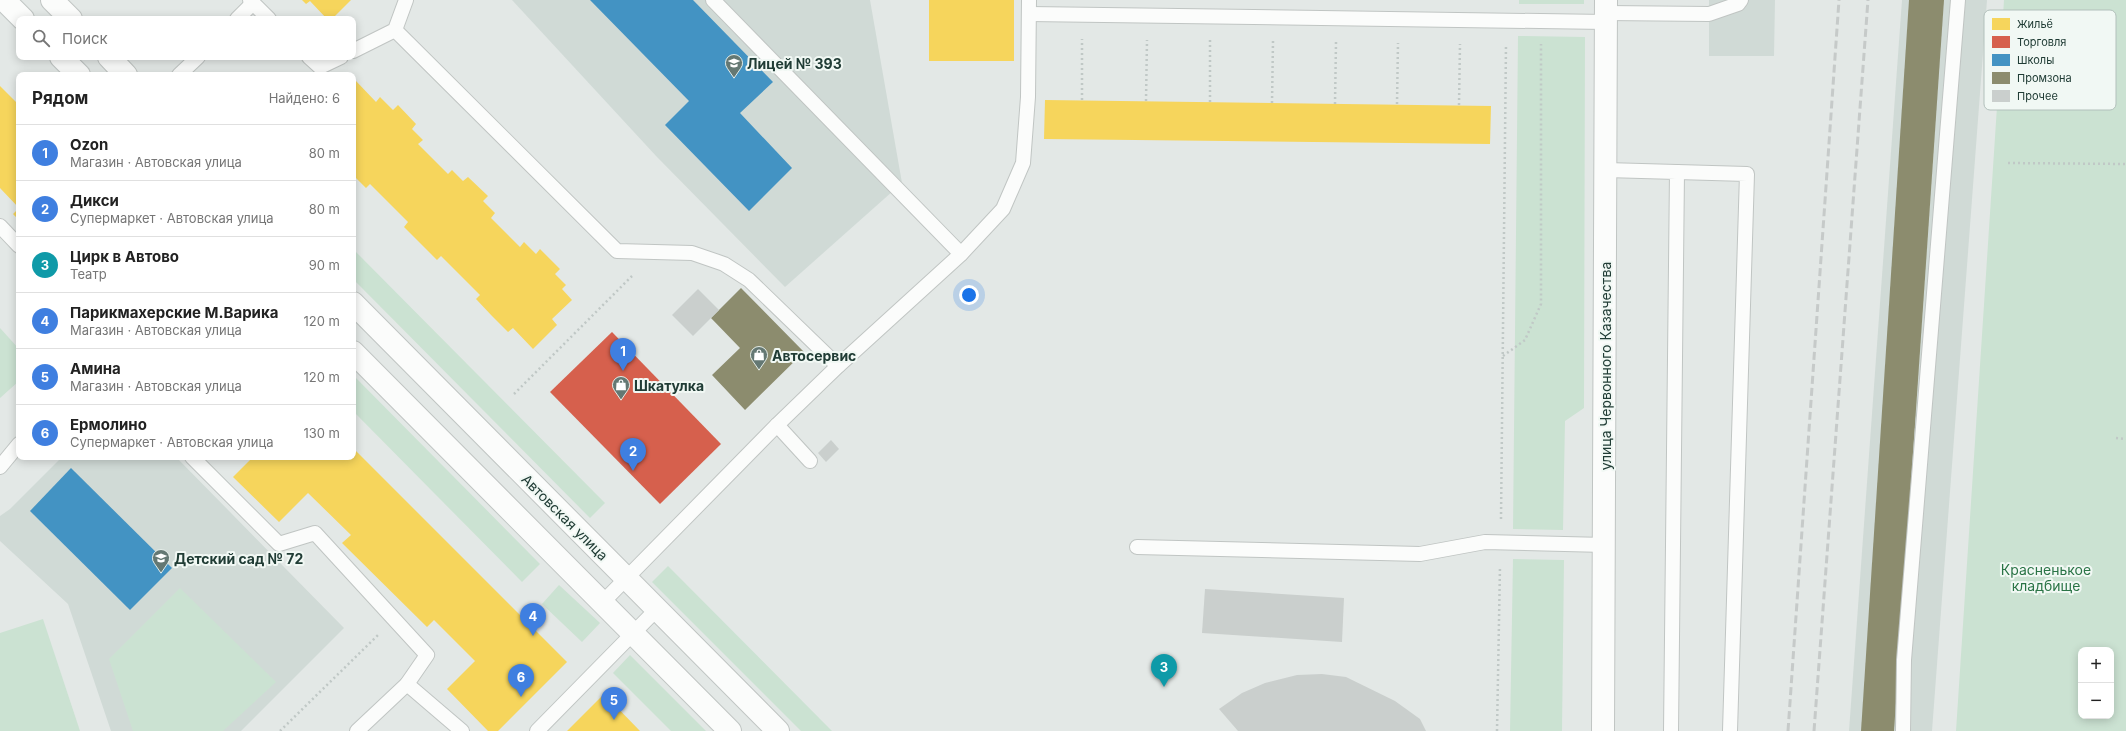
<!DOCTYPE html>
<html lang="ru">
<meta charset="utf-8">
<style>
:root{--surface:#fff;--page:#f6f6f6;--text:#222;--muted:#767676;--line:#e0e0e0;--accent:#0f766e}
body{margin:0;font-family:Inter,sans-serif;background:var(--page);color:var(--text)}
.controls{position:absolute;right:12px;bottom:12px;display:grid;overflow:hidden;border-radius:8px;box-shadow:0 2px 10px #0003}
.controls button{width:36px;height:36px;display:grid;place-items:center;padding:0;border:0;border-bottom:1px solid var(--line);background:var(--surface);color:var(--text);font:20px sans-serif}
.you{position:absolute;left:969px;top:295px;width:14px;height:14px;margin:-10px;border:3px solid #fff;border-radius:50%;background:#1a73e8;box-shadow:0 0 0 6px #1a73e833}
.badge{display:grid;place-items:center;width:26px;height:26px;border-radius:50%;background:var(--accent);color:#fff;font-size:13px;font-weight:700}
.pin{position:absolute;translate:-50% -33px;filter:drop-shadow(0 1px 2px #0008)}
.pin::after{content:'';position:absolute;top:21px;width:14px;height:12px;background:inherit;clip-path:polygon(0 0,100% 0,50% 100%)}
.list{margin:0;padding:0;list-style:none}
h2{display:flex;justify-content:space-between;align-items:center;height:52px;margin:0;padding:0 16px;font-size:17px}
h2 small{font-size:13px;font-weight:400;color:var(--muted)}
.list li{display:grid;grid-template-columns:26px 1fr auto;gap:12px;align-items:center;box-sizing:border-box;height:56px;padding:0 16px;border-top:1px solid var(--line)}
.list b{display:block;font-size:15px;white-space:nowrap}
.list p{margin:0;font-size:13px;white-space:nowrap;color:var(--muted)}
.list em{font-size:13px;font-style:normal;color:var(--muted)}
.icon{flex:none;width:22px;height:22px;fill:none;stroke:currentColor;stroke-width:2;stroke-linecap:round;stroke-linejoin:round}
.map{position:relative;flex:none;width:2126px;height:731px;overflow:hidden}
.search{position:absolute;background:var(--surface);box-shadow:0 2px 10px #0003;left:16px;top:16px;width:340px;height:44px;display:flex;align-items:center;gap:10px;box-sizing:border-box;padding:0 14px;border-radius:8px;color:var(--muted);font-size:15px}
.panel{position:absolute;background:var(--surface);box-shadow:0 2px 10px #0003;left:16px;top:72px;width:340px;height:388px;border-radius:8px}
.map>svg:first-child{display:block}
.built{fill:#d0dad6}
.green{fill:#cbe2d2;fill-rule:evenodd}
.homes{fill:#f6d55c}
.shops{fill:#d6604d}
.schools{fill:#4393c3}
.industry{fill:#8c8c6e}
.building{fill:#cacfcd}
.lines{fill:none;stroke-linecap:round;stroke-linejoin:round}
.lane-casing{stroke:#c0c5c3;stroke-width:16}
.street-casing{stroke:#c0c5c3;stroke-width:24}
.path{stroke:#c0c8c6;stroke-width:2.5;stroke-dasharray:2 3;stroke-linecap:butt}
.lane{stroke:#fbfcfb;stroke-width:14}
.street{stroke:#fbfcfb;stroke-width:22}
.rail{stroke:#c6cac9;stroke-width:3;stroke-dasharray:8 4;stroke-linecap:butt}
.labels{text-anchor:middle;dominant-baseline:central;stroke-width:4;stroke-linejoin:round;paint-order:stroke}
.poi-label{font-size:14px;font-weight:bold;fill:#203c35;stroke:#f1f8f4;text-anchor:start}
.street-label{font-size:14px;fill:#203c35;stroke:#f1f8f4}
.park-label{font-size:14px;fill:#2a7446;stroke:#f1f8f4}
.key{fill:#f1f8f4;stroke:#b2c0bb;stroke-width:1}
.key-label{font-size:11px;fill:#203c35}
</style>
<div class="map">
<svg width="2126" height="731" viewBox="0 0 2126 731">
<rect width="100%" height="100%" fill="#e3e8e6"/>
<g class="built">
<polygon points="512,0 870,0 902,183 785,287 657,157"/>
<polygon points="1709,0 1775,0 1774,56 1709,56"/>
<polygon points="1902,0 1987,0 1932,731 1849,731"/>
<polygon points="62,457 176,457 344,628 241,731 111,731 68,604 0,541 0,516 10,509"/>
</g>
<g class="green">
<rect x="1519" y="0" width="65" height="4"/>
<path d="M 2004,0 L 2126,0 L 2126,731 L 1956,731 ZM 2081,650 L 2111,650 L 2111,716 L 2081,716 Z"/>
<polygon points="1518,36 1585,37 1584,408 1565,421 1563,530 1513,529"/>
<polygon points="353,249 605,503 590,518 353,279"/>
<polygon points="0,328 19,349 19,381 0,398"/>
<polygon points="353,375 540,564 522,582 353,411"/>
<polygon points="1513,559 1564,560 1562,731 1510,731"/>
<polygon points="668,566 832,731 801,731 652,582"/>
<polygon points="559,585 600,623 582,642 542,604"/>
<polygon points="180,588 276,682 223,731 133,731 109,659"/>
<polygon points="43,619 80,731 0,731 0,633"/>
<polygon points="630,655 706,731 671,731 613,673"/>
</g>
<g class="homes">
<polygon points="302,0 351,0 332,19 327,19 310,1 306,4"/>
<rect x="929" y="0" width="85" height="61"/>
<polygon points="356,81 376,102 380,97 393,110 398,105 416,124 412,129 423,140 418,144 448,174 452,170 463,181 468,177 488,196 483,201 495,213 491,218 520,247 524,242 536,254 540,249 560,269 555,274 566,285 562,289 572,300 552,319 557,325 533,349 513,328 508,332 492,316 476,299 480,295 441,256 437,260 404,227 408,222 370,184 366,188 353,175 353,84"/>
<polygon points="0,86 19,105 19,220 13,214 19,208 0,188"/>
<polygon points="1045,100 1491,106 1490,144 1044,139"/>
<polygon points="353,448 567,662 498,731 488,731 447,689 475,661 434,620 427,627 342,543 351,535 308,493 279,522 233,477 253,457 353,457"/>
<polygon points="604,694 640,731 567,731"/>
</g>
<polygon class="shops" points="612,332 721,444 660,504 550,392"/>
<g class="schools">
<polygon points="590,0 693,0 773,82 740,113 792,168 749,211 665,125 689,101"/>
<polygon points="71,468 172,568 130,610 30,511"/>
</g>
<g class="industry">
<polygon points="1909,0 1944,0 1894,731 1861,731"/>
<polygon points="741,288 804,352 745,410 712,375 740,348 711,318"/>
</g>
<g class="building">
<polygon points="698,289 719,310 693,336 672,315"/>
<polygon points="831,440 839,449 826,462 818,453"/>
<polygon points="1205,589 1344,598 1342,642 1202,633"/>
<polygon points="1322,674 1346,677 1395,701 1420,719 1426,731 1238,731 1219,709 1242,693 1265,683 1297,675"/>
</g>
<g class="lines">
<defs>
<g id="lane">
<polyline points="250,0 269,19"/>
<polyline points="713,0 961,254"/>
<polyline points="1606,13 1709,14 1738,4 1741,0"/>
<polyline points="1029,14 1606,22"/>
<polyline points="237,19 253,3"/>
<polyline points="395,30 617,251 692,253 724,264 749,280 838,366"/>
<polyline points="353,51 395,30 406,0"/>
<polyline points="309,57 320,67 341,57"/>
<polyline points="179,75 198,57"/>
<polyline points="1606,170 1677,172 1671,731"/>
<polyline points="1677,172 1747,174 1730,731"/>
<polyline points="0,226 19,246"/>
<polyline points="777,425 810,461"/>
<polyline points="192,457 279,544 315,533 427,655 407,684"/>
<polyline points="0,467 19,444"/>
<polyline points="1137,547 1420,554 1485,542 1605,545"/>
<polyline points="602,603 777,425 838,366 961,254 1003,209 1023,163 1028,97 1029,0"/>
<polyline points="357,731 407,684 462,731"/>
<polyline points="537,731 657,609"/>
<polyline points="1903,731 1904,660 1958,0"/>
</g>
<g id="street">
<polyline points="4,0 23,19"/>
<polyline points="52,0 71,19"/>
<polyline points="61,57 79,75"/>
<polyline points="109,57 126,75"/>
<polyline points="353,303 778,731"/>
<polyline points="353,352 730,731"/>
<polyline points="1603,731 1606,0"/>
</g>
</defs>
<use href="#lane" class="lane-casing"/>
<use href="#street" class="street-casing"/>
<g class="path">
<polyline points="1082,100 1082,39"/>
<polyline points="1146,101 1147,40"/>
<polyline points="1210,102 1210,40"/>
<polyline points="1272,103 1273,41"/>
<polyline points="1335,104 1336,42"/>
<polyline points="1397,104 1398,43"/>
<polyline points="1459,105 1460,44"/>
<polyline points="2008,163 2126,164"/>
<polyline points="1503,356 1525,340 1541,304 1541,44"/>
<polyline points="514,394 632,276"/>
<polyline points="2116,438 2126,439"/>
<polyline points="1501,519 1506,44"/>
<polyline points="280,731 378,635"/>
<polyline points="1497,731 1500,566"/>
</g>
<use href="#lane" class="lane"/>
<use href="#street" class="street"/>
<g class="rail">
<polyline points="1788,731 1839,0"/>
<polyline points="1814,731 1868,0"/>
</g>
</g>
<defs>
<symbol id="school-pin" viewBox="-11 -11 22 30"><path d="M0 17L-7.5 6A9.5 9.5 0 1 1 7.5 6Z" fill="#647873" stroke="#f1f8f4"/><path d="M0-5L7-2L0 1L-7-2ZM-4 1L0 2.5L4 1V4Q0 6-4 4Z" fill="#fff"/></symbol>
<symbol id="shop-pin" viewBox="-11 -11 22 30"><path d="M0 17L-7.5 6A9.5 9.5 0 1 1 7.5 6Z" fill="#647873" stroke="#f1f8f4"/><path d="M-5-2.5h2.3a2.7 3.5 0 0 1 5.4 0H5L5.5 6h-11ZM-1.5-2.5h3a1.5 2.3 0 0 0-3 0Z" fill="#fff"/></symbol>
</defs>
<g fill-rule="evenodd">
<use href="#school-pin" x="724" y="53" width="20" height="27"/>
<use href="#shop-pin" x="749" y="345" width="20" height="27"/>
<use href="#shop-pin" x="611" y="375" width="20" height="27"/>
<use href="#school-pin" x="151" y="548" width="20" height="27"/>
</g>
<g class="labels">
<g class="poi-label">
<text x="747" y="63">Лицей № 393</text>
<text x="772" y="355">Автосервис</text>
<text x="634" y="385">Шкатулка</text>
<text x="174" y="558">Детский сад № 72</text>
</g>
<g class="street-label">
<text transform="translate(1605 366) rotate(-90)">улица Червонного Казачества</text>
<text transform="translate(565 517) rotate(45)">Автовская улица</text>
</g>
<g class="park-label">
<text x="2046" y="569">Красненькое<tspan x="2046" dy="16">кладбище</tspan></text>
</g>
</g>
<rect x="1984" y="10" width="132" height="100" rx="6" class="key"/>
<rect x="1992" y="18" width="18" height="12" fill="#f6d55c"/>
<rect x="1992" y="36" width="18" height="12" fill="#d6604d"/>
<rect x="1992" y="54" width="18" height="12" fill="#4393c3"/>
<rect x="1992" y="72" width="18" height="12" fill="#8c8c6e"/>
<rect x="1992" y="90" width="18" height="12" fill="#cacfcd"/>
<g class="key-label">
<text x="2017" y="28">Жильё</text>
<text x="2017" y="46">Торговля</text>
<text x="2017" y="64">Школы</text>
<text x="2017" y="82">Промзона</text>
<text x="2017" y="100">Прочее</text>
</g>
</svg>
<div class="controls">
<button>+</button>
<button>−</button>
</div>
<div class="you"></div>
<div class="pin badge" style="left:623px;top:371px;background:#3f7fe0">1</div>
<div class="pin badge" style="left:633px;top:471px;background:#3f7fe0">2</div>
<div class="pin badge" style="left:1164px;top:687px;background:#0f9aa8">3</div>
<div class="pin badge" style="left:533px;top:636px;background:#3f7fe0">4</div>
<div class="pin badge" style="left:614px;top:720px;background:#3f7fe0">5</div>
<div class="pin badge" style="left:521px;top:697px;background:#3f7fe0">6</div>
<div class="search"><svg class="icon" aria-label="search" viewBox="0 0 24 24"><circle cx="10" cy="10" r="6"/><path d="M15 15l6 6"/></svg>Поиск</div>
<section class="panel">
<h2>Рядом<small>Найдено: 6</small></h2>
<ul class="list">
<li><span class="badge" style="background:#3f7fe0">1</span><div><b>Ozon</b><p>Магазин · Автовская улица</p></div><em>80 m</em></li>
<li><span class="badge" style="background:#3f7fe0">2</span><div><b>Дикси</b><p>Супермаркет · Автовская улица</p></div><em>80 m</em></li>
<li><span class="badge" style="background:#0f9aa8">3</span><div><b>Цирк в Автово</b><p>Театр</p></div><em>90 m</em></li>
<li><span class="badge" style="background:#3f7fe0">4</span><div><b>Парикмахерские М.Варика</b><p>Магазин · Автовская улица</p></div><em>120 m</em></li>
<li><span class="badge" style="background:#3f7fe0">5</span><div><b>Амина</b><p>Магазин · Автовская улица</p></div><em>120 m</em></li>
<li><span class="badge" style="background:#3f7fe0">6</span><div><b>Ермолино</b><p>Супермаркет · Автовская улица</p></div><em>130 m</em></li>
</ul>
</section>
</div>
